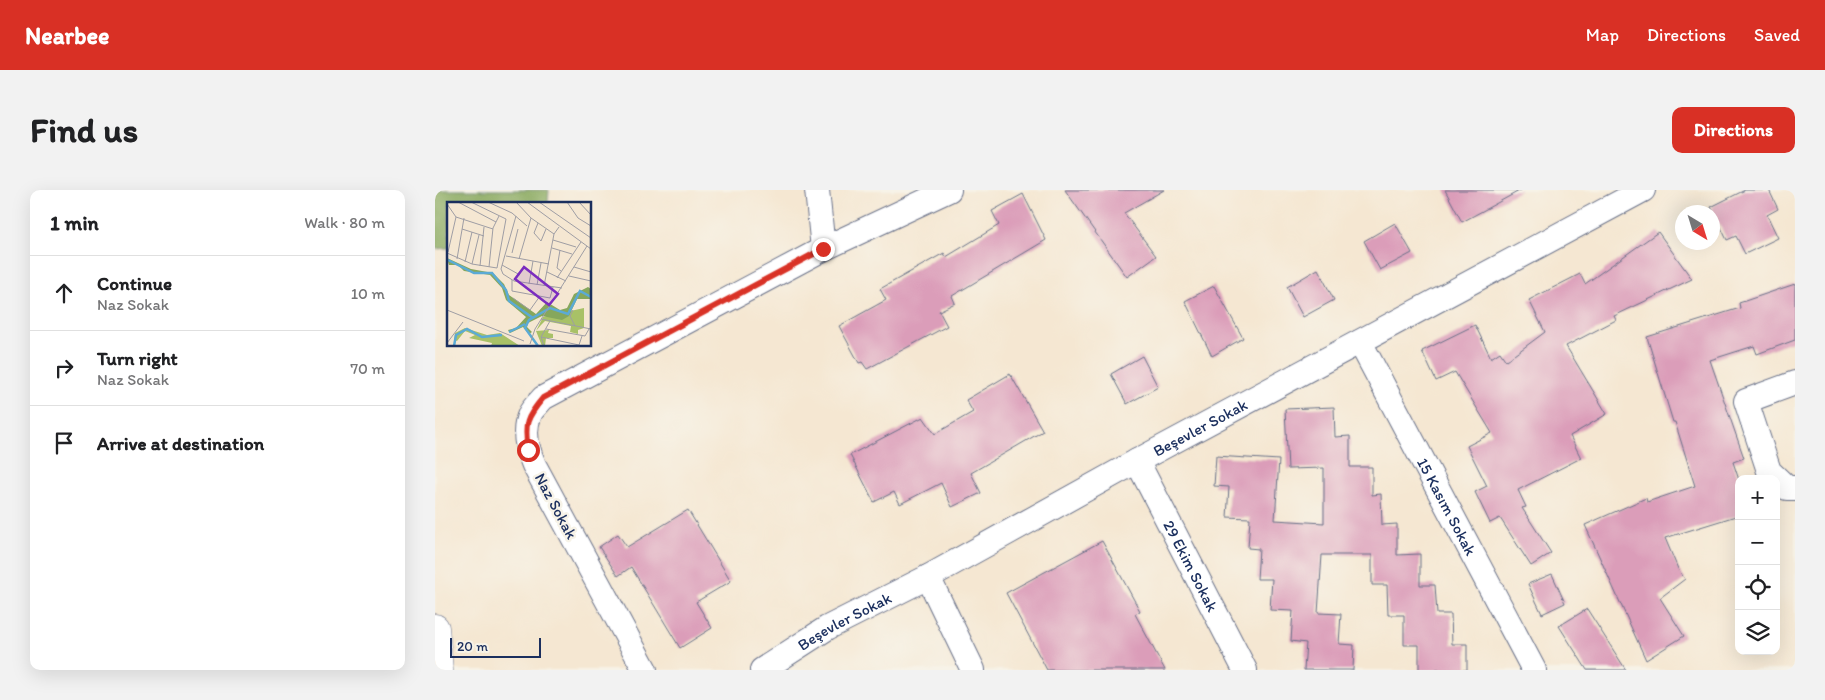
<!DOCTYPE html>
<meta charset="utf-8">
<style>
:root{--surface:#fff;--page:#f2f2f2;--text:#202124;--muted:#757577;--line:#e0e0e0;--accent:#d93025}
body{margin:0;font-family:Itim,sans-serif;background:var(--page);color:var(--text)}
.controls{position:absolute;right:15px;bottom:15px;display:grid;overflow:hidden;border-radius:10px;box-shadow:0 5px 20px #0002}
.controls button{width:45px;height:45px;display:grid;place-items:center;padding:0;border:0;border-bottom:1px solid var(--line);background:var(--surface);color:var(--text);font:25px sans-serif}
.compass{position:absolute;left:1240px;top:15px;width:45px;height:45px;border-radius:50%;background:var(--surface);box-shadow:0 5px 20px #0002;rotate:142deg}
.scale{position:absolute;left:15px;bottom:12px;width:91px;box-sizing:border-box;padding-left:5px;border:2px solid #1b2f5e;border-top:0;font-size:14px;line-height:18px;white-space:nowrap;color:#1b2f5e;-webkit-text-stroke:4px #f7f3e8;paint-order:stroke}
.stop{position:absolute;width:15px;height:15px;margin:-11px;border:4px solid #d93025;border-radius:50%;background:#fff}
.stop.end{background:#d93025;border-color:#fff;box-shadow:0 1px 5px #0008}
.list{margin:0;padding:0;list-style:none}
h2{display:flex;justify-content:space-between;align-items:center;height:65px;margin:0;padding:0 20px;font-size:21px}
h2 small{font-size:16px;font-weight:400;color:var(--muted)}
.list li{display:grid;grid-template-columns:32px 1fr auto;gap:15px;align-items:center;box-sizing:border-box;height:75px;padding:0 20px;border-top:1px solid var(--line)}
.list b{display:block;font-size:19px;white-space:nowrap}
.list p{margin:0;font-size:16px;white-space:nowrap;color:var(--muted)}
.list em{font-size:16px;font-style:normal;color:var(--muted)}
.icon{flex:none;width:28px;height:28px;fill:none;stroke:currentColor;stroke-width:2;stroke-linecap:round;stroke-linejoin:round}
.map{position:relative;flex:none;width:1360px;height:480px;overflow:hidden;border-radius:10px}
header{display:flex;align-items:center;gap:30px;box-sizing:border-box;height:70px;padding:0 25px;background:var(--accent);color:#fff}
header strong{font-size:24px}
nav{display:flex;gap:28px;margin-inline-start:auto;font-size:18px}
.intro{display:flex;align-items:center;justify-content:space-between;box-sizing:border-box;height:120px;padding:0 30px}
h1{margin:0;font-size:35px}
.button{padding:12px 22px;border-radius:10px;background:var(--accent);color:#fff;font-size:18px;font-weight:700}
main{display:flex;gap:30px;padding:0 30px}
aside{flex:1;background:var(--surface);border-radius:10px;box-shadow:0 5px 20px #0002}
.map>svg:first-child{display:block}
.forest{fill:#86a75c;stroke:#506b5d}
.building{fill:#db9db9}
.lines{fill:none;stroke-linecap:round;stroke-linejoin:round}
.street-casing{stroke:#676f87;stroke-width:26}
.secondary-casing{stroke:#676f87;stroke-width:29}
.street{stroke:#fff;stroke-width:24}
.secondary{stroke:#fff;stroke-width:28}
.route{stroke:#d93025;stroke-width:6}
.labels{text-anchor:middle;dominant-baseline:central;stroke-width:5;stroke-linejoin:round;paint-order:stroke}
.street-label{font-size:16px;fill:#1b2f5e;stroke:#f7f3e8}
.inset-river{fill:none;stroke:#5baad5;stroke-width:2.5}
.inset-road{fill:none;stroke:#9e9da4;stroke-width:1}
.view{fill:#7b2cbf;fill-opacity:0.15;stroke:#7b2cbf;stroke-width:2.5}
.inset-edge{fill:none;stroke:#1b2f5e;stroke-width:2.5}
</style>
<header>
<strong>Nearbee</strong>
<nav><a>Map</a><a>Directions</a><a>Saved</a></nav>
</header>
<div class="intro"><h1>Find us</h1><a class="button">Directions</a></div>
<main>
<aside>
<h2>1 min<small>Walk · 80 m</small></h2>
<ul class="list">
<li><svg class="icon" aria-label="ahead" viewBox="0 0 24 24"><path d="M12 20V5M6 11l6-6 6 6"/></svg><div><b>Continue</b><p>Naz Sokak</p></div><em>10 m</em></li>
<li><svg class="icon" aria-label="right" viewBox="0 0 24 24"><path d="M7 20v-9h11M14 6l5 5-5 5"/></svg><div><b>Turn right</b><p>Naz Sokak</p></div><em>70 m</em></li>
<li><svg class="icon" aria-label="arrive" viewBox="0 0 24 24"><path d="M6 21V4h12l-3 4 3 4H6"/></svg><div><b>Arrive at destination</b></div></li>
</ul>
</aside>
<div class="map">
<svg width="1360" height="480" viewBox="0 0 1360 480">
<rect width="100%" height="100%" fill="#f7f3e8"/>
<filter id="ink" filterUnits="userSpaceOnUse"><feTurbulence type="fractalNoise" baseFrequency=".02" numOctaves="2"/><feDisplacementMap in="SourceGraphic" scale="10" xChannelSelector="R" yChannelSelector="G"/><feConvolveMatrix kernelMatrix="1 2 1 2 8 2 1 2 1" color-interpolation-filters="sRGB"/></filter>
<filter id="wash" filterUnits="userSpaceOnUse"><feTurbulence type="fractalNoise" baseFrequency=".0096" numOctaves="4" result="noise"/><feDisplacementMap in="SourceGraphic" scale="20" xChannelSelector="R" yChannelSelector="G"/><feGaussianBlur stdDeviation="1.12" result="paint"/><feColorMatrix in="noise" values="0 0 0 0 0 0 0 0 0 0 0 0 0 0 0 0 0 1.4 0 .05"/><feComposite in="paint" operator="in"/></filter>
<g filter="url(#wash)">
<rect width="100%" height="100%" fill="#f5e7d2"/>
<polygon class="forest" points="0,0 114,0 113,14 14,14 14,58 0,59"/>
<g id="blocks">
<g class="building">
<polygon points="630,0 729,0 689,23 721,66 692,87"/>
<polygon points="1010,0 1086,0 1027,32"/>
<polygon points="1310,0 1334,0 1343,19 1332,25 1343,48 1310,64 1301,46 1292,50 1276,17"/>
<polygon points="588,4 611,50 517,106 520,113 504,121 512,136 432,179 427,172 424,173 404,136 451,110 445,99 509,63 511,67 564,35 557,21"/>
<polygon points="960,33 977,63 945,80 929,51"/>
<polygon points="1223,42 1257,89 1179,126 1181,130 1131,156 1172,224 1135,246 1146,268 1083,300 1091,317 1087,318 1116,363 1096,376 1065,328 1055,333 1040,302 1052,296 1032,256 1057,243 1020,182 1001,191 987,161 1040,135 1056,168 1065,162 1071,171 1110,142 1094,110 1145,84 1150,94"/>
<polygon points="883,79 899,110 868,127 852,97"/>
<polygon points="1360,94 1360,150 1322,164 1319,156 1275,170 1309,268 1298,272 1304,290 1304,325 1230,348 1243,379 1250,389 1225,408 1249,446 1211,470 1150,335 1211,308 1212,312 1260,296 1240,232 1238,232 1212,147 1305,118 1304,113"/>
<polygon points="779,96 808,148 777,166 750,111"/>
<polygon points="707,166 723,197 692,214 676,184"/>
<polygon points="575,184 608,241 536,283 546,303 517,317 506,293 465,314 459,302 439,312 415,265 488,227 500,244 538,222 531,210"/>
<polygon points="899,217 900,247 915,246 915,277 937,277 937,305 946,304 947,335 962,334 962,365 985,364 985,395 1000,395 1002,424 1016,424 1017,454 1032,454 1032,480 984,480 984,455 969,455 969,425 953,425 952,395 937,395 937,365 887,365 883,423 906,424 904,454 919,455 918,480 869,480 871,453 856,451 858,421 835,420 837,389 822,389 824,359 813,358 815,328 792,327 794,297 779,296 781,266 844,270 840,330 889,333 889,278 853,279 850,219"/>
<polygon points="253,320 296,391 261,412 277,438 245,458 196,377 183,386 164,357 183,344 192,357"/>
<polygon points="667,351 705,421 700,424 730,480 612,480 571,403"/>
<polygon points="1117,384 1130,413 1107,424 1093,394"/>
<polygon points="1152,419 1191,480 1152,480 1124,436"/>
</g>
</g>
</g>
<g filter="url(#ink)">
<use href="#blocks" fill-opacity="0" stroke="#676f87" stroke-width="1"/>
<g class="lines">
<defs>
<g id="street">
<polyline points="382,0 388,59"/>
<path id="s1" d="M 925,152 L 1099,480"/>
<polyline points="1360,193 1311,211 1334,281 1352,298 1360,298"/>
<path id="s2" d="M 702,271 L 810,480"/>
<polyline points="493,387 538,480"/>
<path d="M 210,480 L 99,275 C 92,259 87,241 95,224 C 97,219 104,213 108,208 L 388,59 L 514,0"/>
<path id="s3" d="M 327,480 L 392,438 L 493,387 L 702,271 L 1208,0"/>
</g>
<polyline id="secondary" points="0,438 4,480"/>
</defs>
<use href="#street" class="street-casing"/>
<use href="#secondary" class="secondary-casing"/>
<use href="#street" class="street"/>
<use href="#secondary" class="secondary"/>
</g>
</g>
<g class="lines" filter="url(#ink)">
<path class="route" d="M 93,260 C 89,234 91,228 108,208 L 388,59"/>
</g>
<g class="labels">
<g class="street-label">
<text stroke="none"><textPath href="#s3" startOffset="501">Beşevler Sokak</textPath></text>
<text transform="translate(121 316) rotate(62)">Naz Sokak</text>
<text stroke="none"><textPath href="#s1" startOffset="186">15 Kasım Sokak</textPath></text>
<text stroke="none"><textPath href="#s2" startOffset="118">29 Ekim Sokak</textPath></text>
<text stroke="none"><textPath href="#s3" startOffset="96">Beşevler Sokak</textPath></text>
</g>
</g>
<g transform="translate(12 12)">
<rect width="144" height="144" fill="#f5e7d2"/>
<path d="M 137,106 L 137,126 L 131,128 L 131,132 L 123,130 L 124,124 L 98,119 L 94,123 L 89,129 L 102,128 L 101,131 L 106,132 L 106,136 L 99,136 L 98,144 L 95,144 L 89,129 L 96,115 ZM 18,126 L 40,133 L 53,131 L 73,144 L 44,144 L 45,141 L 22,136 L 28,133 L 18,129 L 10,139 L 7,138 L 8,131 Z" fill="#a8c167"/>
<path d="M 0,56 L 24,67 L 46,71 L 57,82 L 62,93 L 89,112 L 100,100 L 113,108 L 120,106 L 127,92 L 141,85 L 144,87 L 144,97 L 130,97 L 122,114 L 115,118 L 95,114 L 81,121 L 80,125 L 85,130 L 82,132 L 76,125 L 63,131 L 61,128 L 69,126 L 79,115 L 59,98 L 55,86 L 43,73 L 17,69 L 11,63 L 2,63 Z" fill="#86a75c"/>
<path class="inset-river" d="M 1,58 L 27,71 L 45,71 L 59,88 L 62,99 L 86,116M 62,130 L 78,122M 7,144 L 9,133 L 20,127 L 35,135 L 55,133M 91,144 L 78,126 L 82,118 L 103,106 L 121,112 L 133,89 L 144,95"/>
<path class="inset-road" d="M 11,0 L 49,20M 41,0 L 65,11 L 80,24M 69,0 L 84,16 L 107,32M 80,0 L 144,47M 92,0 L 144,36M 120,0 L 131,16 L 144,24M 132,0 L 144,13M 0,2 L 9,15 L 46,27M 69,14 L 54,67 L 56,72 L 67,79 L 115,86M 91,21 L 87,31 L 94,39 L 99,27M 15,27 L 37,34M 106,38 L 129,45M 105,46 L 125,52M 113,48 L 110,66 L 114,69M 1,50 L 9,15M 0,51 L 25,62 L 50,66 L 59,17 L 24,0M 65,51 L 71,27M 59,54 L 102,62M 10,57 L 17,16M 72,57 L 84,16M 18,60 L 25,30M 25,62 L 32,33M 55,63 L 73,73M 33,64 L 37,25M 42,65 L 46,26 L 52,14M 127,65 L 144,70M 100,70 L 119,79M 122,74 L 144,79M 110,76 L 134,40M 65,78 L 65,89 L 103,96 L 106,85M 82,82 L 86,59M 90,83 L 94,61M 97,84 L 107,32 L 112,25M 66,96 L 83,108 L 93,94M 0,108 L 77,139M 126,108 L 123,114 L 128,124M 94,117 L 144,127M 99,127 L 138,134 L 142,127M 94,135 L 132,143 L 135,134M 0,141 L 16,120M 83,142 L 88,127 L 140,44M 97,144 L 94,135 L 103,119"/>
<path class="view" d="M 77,65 L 111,92 L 102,103 L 68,77 Z"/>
<rect width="144" height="144" class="inset-edge"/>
</g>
</svg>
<div class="controls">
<button>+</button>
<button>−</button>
<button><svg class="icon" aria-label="locate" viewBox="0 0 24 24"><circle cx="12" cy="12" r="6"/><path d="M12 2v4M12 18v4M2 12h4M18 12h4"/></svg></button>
<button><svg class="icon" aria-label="layers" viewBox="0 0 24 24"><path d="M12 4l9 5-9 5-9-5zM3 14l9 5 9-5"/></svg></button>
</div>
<svg class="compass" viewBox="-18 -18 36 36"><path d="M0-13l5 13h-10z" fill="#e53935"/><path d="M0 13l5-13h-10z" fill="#757577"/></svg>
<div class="scale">20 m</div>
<div class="stop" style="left:93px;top:260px"></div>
<div class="stop end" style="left:388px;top:59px"></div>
</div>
</main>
